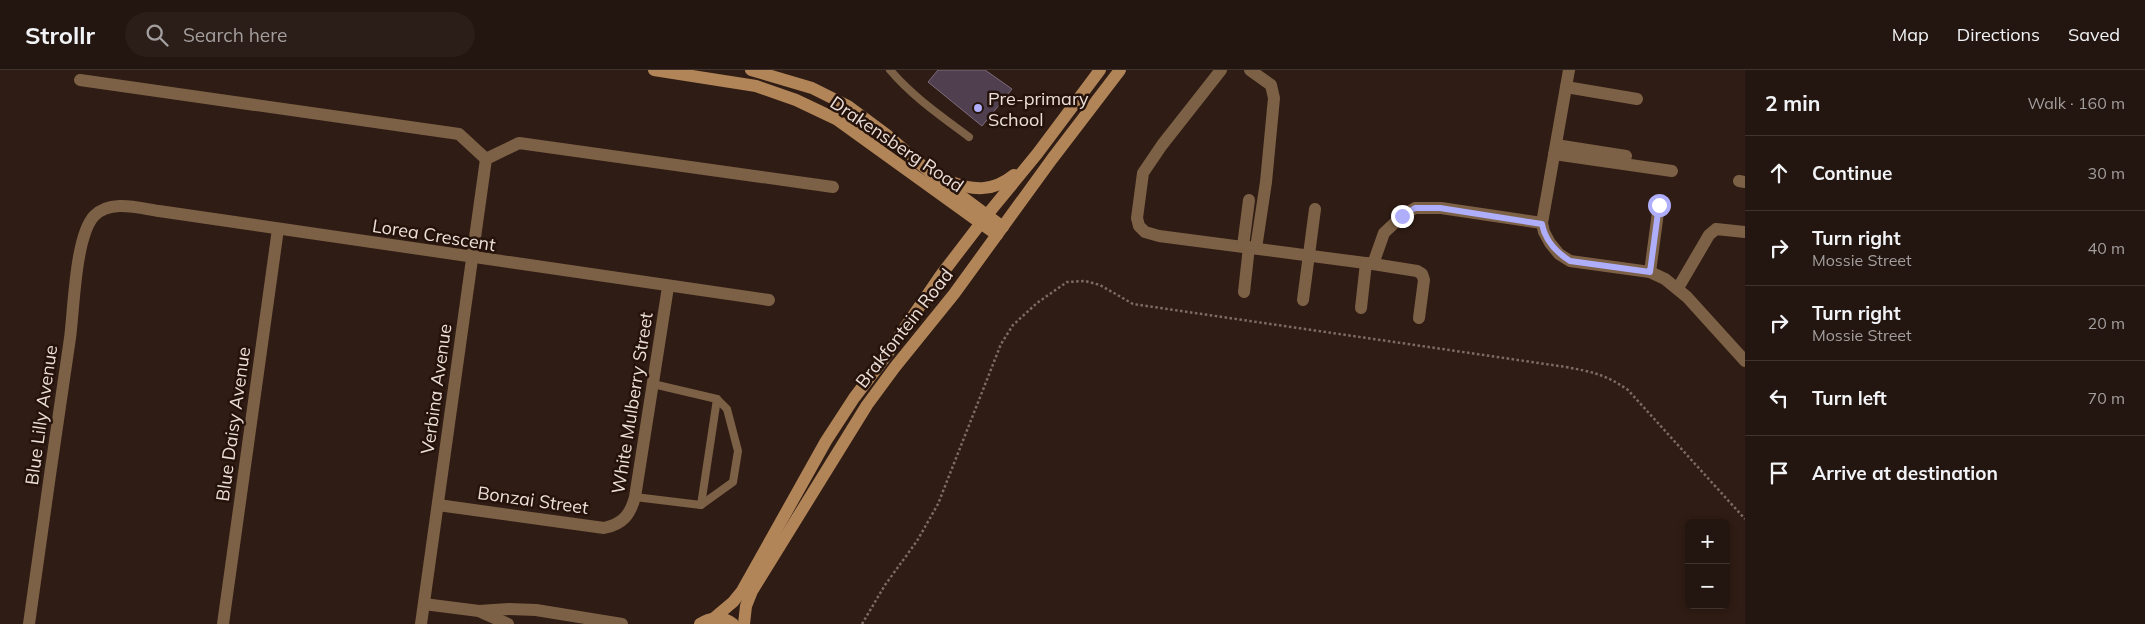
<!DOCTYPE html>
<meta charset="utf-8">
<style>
:root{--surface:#23150f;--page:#2b1e18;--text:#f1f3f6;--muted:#a39f9e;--line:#40342f}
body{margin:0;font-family:Mulish,sans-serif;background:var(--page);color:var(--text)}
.controls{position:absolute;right:15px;bottom:15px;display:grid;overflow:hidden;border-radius:8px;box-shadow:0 2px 8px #0003}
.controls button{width:45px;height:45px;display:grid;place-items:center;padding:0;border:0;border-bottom:1px solid var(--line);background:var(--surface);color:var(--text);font:25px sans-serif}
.stop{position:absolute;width:15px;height:15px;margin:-11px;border:4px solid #aeaefb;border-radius:50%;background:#fff}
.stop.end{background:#aeaefb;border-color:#fff;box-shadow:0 1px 5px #0008}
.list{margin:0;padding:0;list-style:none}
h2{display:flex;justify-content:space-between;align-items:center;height:65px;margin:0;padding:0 20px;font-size:21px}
h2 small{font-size:16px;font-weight:400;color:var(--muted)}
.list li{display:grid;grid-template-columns:32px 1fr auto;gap:15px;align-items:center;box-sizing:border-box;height:75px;padding:0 20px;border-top:1px solid var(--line)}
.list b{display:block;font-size:19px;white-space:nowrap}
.list p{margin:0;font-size:16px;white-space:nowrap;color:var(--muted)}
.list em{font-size:16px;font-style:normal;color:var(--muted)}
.icon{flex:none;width:28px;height:28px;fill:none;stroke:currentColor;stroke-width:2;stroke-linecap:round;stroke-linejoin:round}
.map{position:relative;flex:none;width:1745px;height:554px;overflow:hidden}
header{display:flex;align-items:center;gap:30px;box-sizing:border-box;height:70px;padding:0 25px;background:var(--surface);border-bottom:1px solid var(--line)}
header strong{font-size:24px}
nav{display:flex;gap:28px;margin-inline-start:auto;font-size:18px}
.search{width:350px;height:45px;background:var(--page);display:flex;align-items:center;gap:12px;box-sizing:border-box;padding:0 18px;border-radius:28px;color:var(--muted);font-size:19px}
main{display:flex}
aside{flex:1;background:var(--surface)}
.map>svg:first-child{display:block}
.building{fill:#4f3f4f;stroke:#7c6b7c}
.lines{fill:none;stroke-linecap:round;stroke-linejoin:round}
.path{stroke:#7d6c65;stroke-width:2.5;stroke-dasharray:2.5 2.5;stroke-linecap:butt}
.lane{stroke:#7d6146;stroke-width:8}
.street{stroke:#7d6146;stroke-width:12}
.secondary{stroke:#b28558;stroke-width:12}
.route{stroke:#aeaefb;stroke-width:6}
.poi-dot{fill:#aeaefb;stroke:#25130b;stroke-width:2}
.labels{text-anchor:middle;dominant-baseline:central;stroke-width:5;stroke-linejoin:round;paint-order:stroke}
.poi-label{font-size:18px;fill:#ecdfd9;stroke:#25130b;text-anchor:start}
.street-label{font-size:18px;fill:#ecdfd9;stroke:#25130b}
</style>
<header>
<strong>Strollr</strong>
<div class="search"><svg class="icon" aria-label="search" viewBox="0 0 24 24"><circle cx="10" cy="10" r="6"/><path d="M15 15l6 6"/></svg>Search here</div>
<nav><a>Map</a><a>Directions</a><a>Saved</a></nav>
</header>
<main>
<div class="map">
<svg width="1745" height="554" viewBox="0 0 1745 554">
<rect width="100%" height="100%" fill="#2f1c14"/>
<polygon class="building" points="938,0 985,0 1012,19 982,56 928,12"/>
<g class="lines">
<path class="path" d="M 862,554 L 885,515 L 917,471 L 938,434 L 1001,274 L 1013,255 L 1037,233 L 1067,212 L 1085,211 L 1100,215 L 1133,234 L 1566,297 C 1592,302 1605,304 1628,320 L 1745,449"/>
<g class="lane">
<path d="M 890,0 C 913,27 941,46 969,67"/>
<polyline points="635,427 701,435 733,412 738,381 727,339 717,329 653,314"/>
<polyline points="701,435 717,329"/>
</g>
<g class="street">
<polyline points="1221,0 1162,75 1143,103 1137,148 1139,156 1145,162 1159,166 1373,194 1384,163 1402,146 1415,138 1441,138 1542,153"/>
<polyline points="1250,0 1271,15 1274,28 1266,112 1256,178"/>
<polyline points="1569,0 1542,153 1544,162 1550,173 1559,184 1570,191 1650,202 1665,209 1687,227 1745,291"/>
<polyline points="80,10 459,64 486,89"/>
<polyline points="1566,17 1637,29"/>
<polyline points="1556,75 1626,86"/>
<polyline points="1554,84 1672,101"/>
<polyline points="486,89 519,73 833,117"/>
<polyline points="1739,111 1745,112"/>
<polyline points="1243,176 1249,130"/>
<polyline points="1373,194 1417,201 1422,204 1424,210 1419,248"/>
<polyline points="1650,202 1659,135"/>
<polyline points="1678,218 1709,165 1716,159 1745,162"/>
<polyline points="1244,222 1249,177"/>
<polyline points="1303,230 1315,139"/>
<polyline points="1361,238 1366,193"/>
<path d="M 438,435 L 604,458 C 623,454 630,445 635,427 L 668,217"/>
<polyline points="424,534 479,541 509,539 536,540 622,554"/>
<polyline points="481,542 508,554"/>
<path d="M 29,554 C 42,459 56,363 70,268 C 74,239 75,167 94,146 C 110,129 139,138 159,141 L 769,230"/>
<polyline points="223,554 278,159"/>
<polyline points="421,554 486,89"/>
</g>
<g class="secondary">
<polyline points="654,0 756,16 796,30 836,49 997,165"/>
<polyline points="751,0 812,18 848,36 887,65 933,105 1003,157"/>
<path d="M 949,111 C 973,121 993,122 1014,105"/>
<polyline points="714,548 733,532 742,521 826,371 854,328 883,290 941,205 987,145 1037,84 1100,0"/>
<path d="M 700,554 C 710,547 723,546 733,554"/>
<polyline points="744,554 746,536 752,521 867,335 895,297 954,224 1052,89 1120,0"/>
</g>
</g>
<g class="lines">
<path class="route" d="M 1402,146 L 1415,138 L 1440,138 L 1542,154 C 1545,171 1556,182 1570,191 L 1650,202 L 1659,135"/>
</g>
<circle class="poi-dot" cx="978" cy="38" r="5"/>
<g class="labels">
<g class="poi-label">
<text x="988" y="28">Pre-primary<tspan x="988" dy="21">School</tspan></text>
</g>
<g class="street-label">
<text transform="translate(897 74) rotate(34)">Drakensberg Road</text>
<text transform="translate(434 165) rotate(9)">Lorea Crescent</text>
<text transform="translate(904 258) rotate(-52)">Brakfontein Road</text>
<text transform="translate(436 319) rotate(-82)">Verbina Avenue</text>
<text transform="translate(632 333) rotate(-81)">White Mulberry Street</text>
<text transform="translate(41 345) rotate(-82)">Blue Lilly Avenue</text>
<text transform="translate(233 354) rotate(-82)">Blue Daisy Avenue</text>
<text transform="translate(533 430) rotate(8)">Bonzai Street</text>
</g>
</g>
</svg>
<div class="controls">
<button>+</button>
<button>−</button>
</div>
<div class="stop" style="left:1659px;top:135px"></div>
<div class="stop end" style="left:1402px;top:146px"></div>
</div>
<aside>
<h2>2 min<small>Walk · 160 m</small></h2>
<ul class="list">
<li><svg class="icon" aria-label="ahead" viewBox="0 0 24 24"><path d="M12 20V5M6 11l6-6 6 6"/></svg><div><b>Continue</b></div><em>30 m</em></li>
<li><svg class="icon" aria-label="right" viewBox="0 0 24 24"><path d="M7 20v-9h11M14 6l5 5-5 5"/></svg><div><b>Turn right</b><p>Mossie Street</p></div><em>40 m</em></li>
<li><svg class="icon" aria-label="right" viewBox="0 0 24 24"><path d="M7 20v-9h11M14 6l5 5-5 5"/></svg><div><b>Turn right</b><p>Mossie Street</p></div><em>20 m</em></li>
<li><svg class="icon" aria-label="left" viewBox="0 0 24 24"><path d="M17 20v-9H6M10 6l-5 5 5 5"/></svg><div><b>Turn left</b></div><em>70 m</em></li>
<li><svg class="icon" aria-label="arrive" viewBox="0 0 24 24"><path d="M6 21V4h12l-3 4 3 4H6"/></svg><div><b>Arrive at destination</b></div></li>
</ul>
</aside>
</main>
